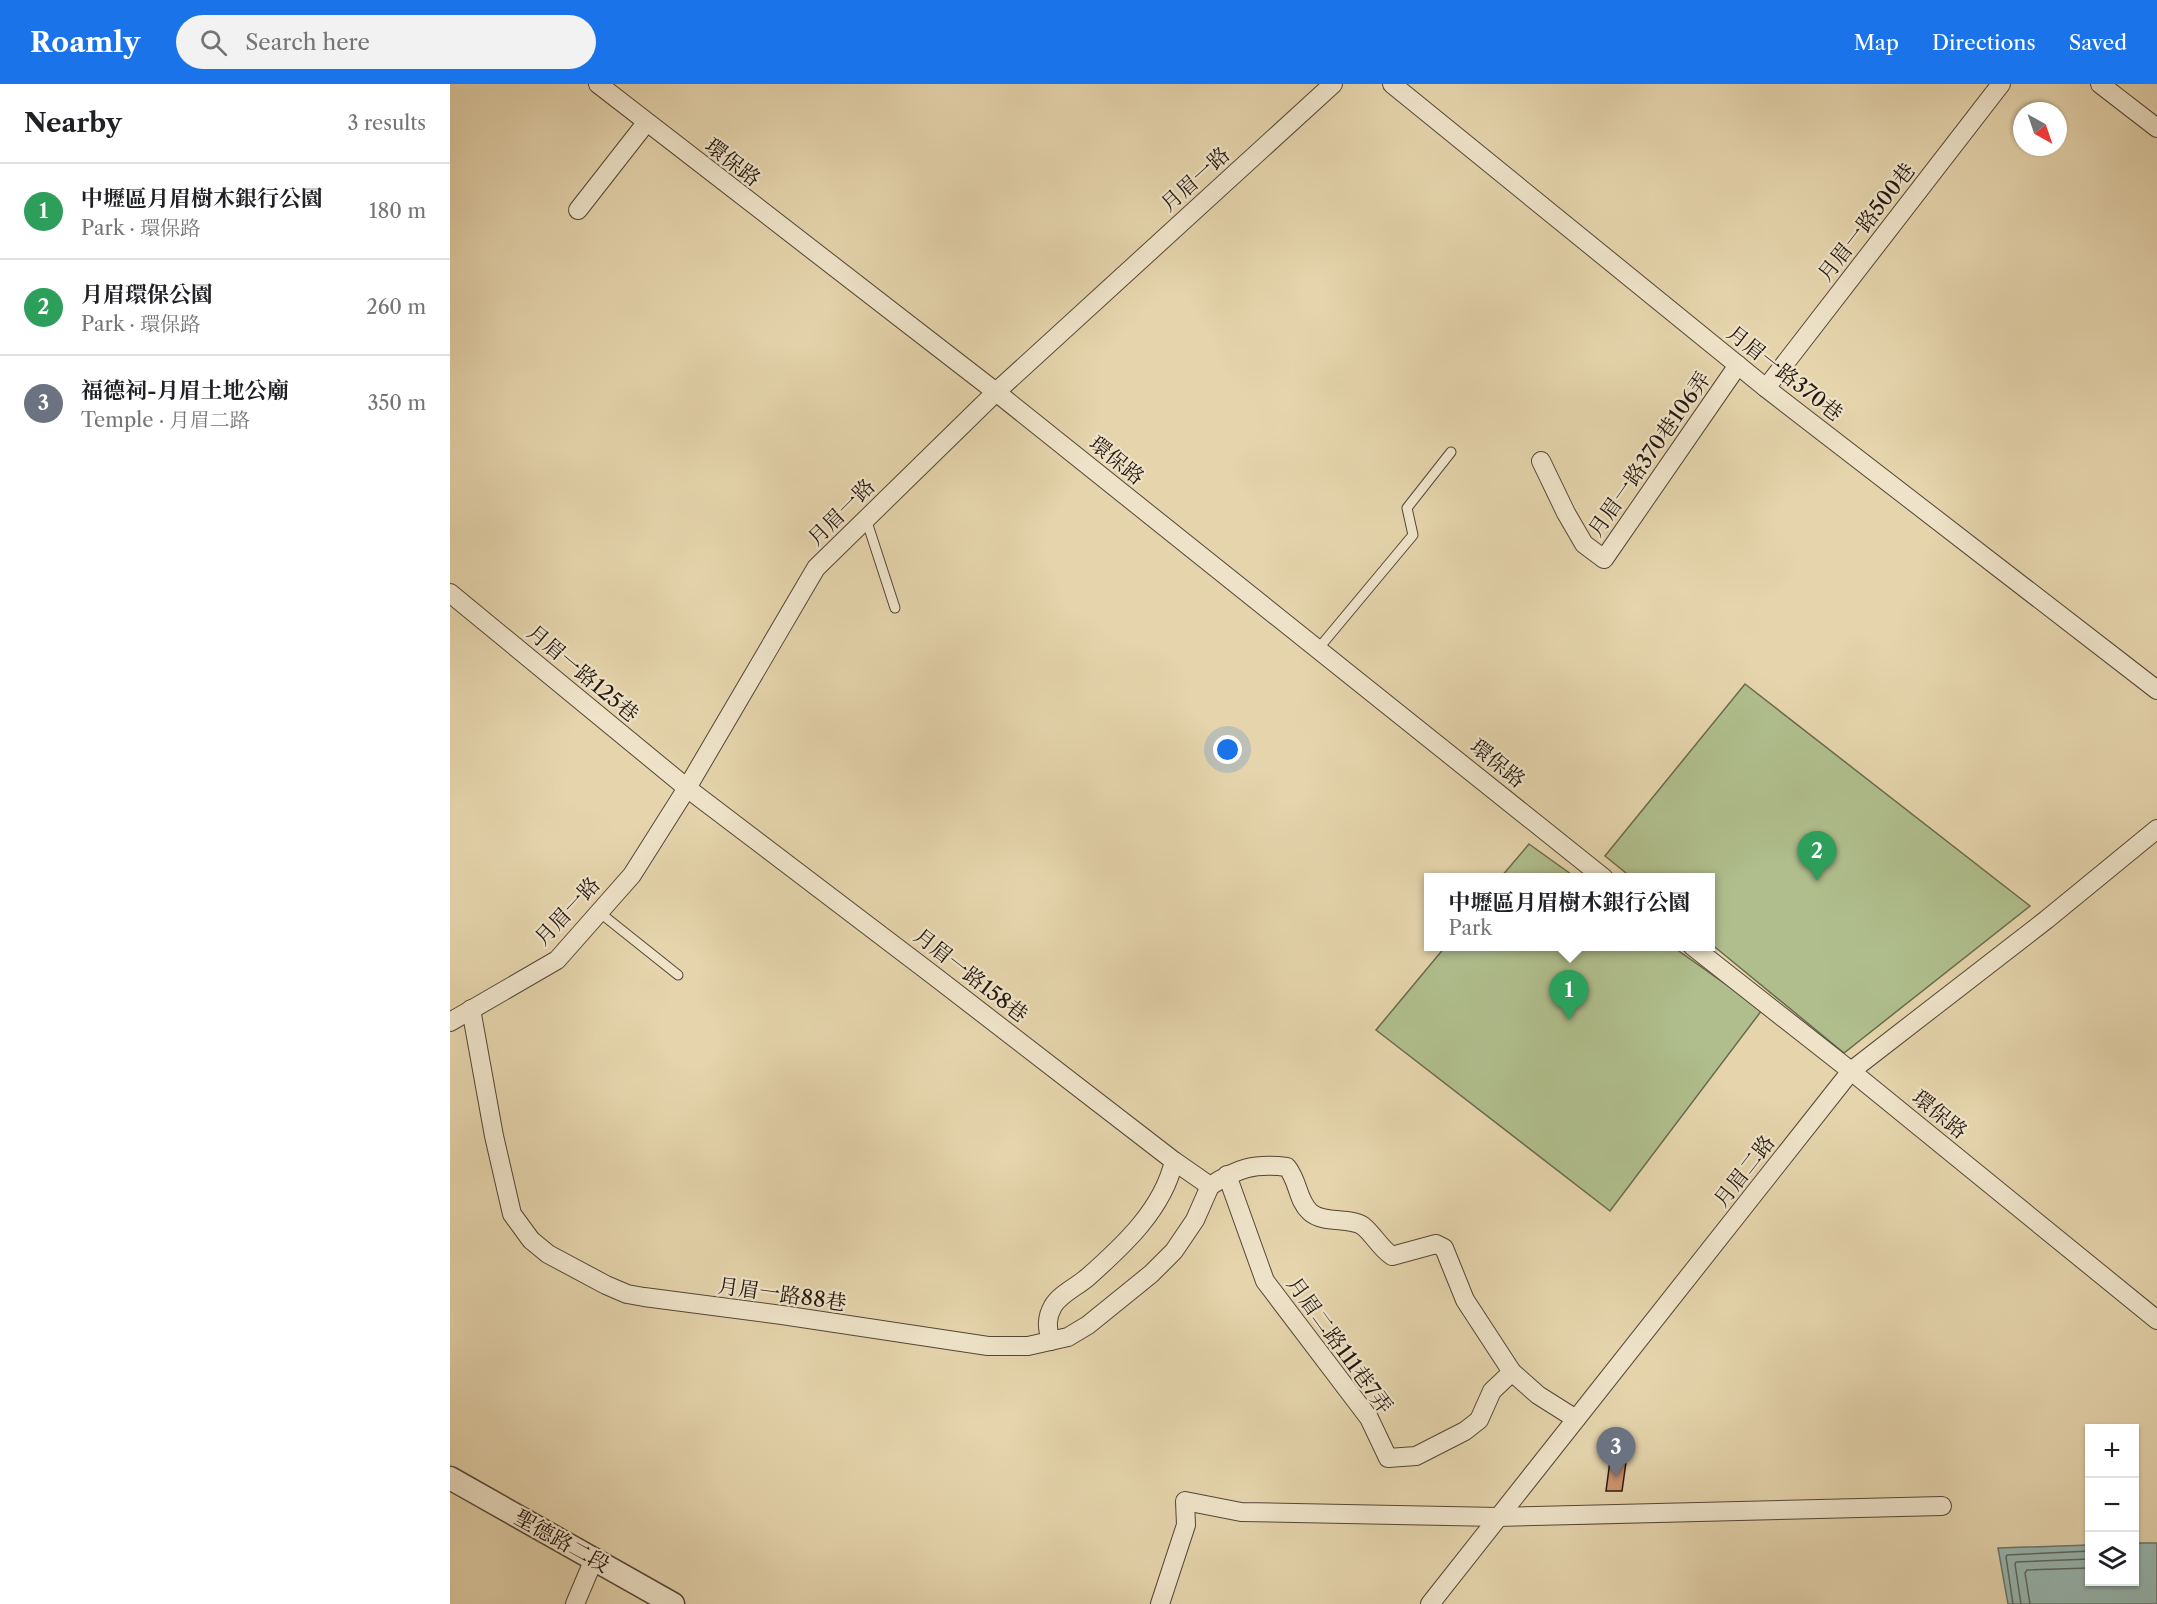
<!DOCTYPE html>
<meta charset="utf-8">
<style>
:root{--surface:#fff;--page:#f2f2f2;--text:#202124;--muted:#757577;--line:#e0e0e0;--accent:#1a73e8}
body{margin:0;font-family:"Libre Caslon Text","Noto Serif TC",serif;background:var(--page);color:var(--text)}
.controls{position:absolute;right:18px;bottom:18px;display:grid;overflow:hidden;border-radius:0px;box-shadow:0 2px 4px #0004}
.controls button{width:54px;height:54px;display:grid;place-items:center;padding:0;border:0;border-bottom:2px solid var(--line);background:var(--surface);color:var(--text);font:30px sans-serif}
.compass{position:absolute;left:1563px;top:18px;width:54px;height:54px;border-radius:50%;background:var(--surface);box-shadow:0 2px 4px #0004;rotate:140deg}
.you{position:absolute;left:778px;top:666px;width:21px;height:21px;margin:-15px;border:4px solid #fff;border-radius:50%;background:#1a73e8;box-shadow:0 0 0 9px #1a73e833}
.badge{display:grid;place-items:center;width:39px;height:39px;border-radius:50%;background:var(--accent);color:#fff;font-size:20px;font-weight:700}
.pin{position:absolute;translate:-50% -50px;filter:drop-shadow(0 2px 3px #0008)}
.pin::after{content:'';position:absolute;top:32px;width:21px;height:18px;background:inherit;clip-path:polygon(0 0,100% 0,50% 100%)}
.popup{position:absolute;left:974px;top:789px;width:291px;height:78px;box-sizing:border-box;display:grid;place-content:center;border-radius:0px;background:var(--surface);filter:drop-shadow(0 2px 4px #0005);font-size:20px;white-space:nowrap;color:var(--muted)}
.popup b{font-size:22px;color:var(--text)}
.popup::after{content:'';position:absolute;left:50%;top:100%;margin-left:-12px;border:12px solid transparent;border-top-color:var(--surface)}
.list{margin:0;padding:0;list-style:none}
h2{display:flex;justify-content:space-between;align-items:center;height:78px;margin:0;padding:0 24px;font-size:26px}
h2 small{font-size:20px;font-weight:400;color:var(--muted)}
.list li{display:grid;grid-template-columns:39px 1fr auto;gap:18px;align-items:center;box-sizing:border-box;height:96px;padding:0 24px;border-top:2px solid var(--line)}
.list b{display:block;font-size:22px;white-space:nowrap}
.list p{margin:0;font-size:20px;white-space:nowrap;color:var(--muted)}
.list em{font-size:20px;font-style:normal;color:var(--muted)}
.icon{flex:none;width:33px;height:33px;fill:none;stroke:currentColor;stroke-width:2;stroke-linecap:round;stroke-linejoin:round}
.map{position:relative;flex:none;width:1707px;height:1520px;overflow:hidden}
header{display:flex;align-items:center;gap:36px;box-sizing:border-box;height:84px;padding:0 30px;background:var(--accent);color:#fff}
header strong{font-size:28px}
nav{display:flex;gap:33px;margin-inline-start:auto;font-size:21px}
.search{width:420px;height:54px;background:var(--page);display:flex;align-items:center;gap:15px;box-sizing:border-box;padding:0 21px;border-radius:33px;color:var(--muted);font-size:22px}
main{display:flex}
aside{flex:1;background:var(--surface)}
.map>svg:first-child{display:block}
.green{fill:#b0be8d;stroke:#6a6a4e;stroke-width:1.5}
.water{fill:#97b7b1;stroke:#697770;stroke-width:1.5}
.lines{fill:none;stroke-linecap:round;stroke-linejoin:round}
.shore{stroke:#5d6760;stroke-width:1.5}
.building{fill:#d0956f;stroke:#23170f;stroke-width:1.5}
.service-casing{stroke:#544636;stroke-width:11}
.minor-casing{stroke:#544636;stroke-width:20}
.tertiary-casing{stroke:#544636;stroke-width:25}
.service{stroke:#eee3c9;stroke-width:9}
.minor{stroke:#eee3c9;stroke-width:18}
.tertiary{stroke:#eee3c9;stroke-width:22}
.labels{text-anchor:middle;dominant-baseline:central;stroke-width:4.5;stroke-linejoin:round;paint-order:stroke}
.street-label{font-size:21px;fill:#23170f;stroke:#eee3c9}
</style>
<header>
<strong>Roamly</strong>
<div class="search"><svg class="icon" aria-label="search" viewBox="0 0 24 24"><circle cx="10" cy="10" r="6"/><path d="M15 15l6 6"/></svg>Search here</div>
<nav><a>Map</a><a>Directions</a><a>Saved</a></nav>
</header>
<main>
<aside>
<h2>Nearby<small>3 results</small></h2>
<ul class="list">
<li><span class="badge" style="background:#2e9e5b">1</span><div><b>中壢區月眉樹木銀行公園</b><p>Park · 環保路</p></div><em>180 m</em></li>
<li><span class="badge" style="background:#2e9e5b">2</span><div><b>月眉環保公園</b><p>Park · 環保路</p></div><em>260 m</em></li>
<li><span class="badge" style="background:#6b7280">3</span><div><b>福德祠-月眉土地公廟</b><p>Temple · 月眉二路</p></div><em>350 m</em></li>
</ul>
</aside>
<div class="map">
<svg width="1707" height="1520" viewBox="0 0 1707 1520">
<rect width="100%" height="100%" fill="#e5d4ac"/>
<filter id="stains"><feTurbulence type="fractalNoise" baseFrequency=".00333" numOctaves="4"/><feColorMatrix values="0 0 0 0 .2 0 0 0 0 .09 0 0 0 0 .02 0 0 0 .5 -.17"/></filter>
<radialGradient id="worn" r=".72"><stop offset=".6" stop-color="#630" stop-opacity="0"/><stop offset="1" stop-color="#630" stop-opacity=".3"/></radialGradient>
<g class="green">
<polygon points="1295,600 1580,822 1394,969 1260,859 1260,794 1181,793 1155,772"/>
<polygon points="1079,760 1125,793 1051,793"/>
<polygon points="995,863 1223,863 1312,926 1160,1127 926,946"/>
</g>
<polygon class="water" points="1685,1459 1707,1459 1707,1520 1558,1520 1548,1464 1639,1461 1640,1498 1684,1498"/>
<g class="lines">
<g class="shore">
<polyline points="1563,1520 1556,1473 1557,1471 1640,1467"/>
<polyline points="1571,1520 1565,1480 1566,1478 1640,1475"/>
<polyline points="1580,1520 1575,1489 1577,1486 1640,1484"/>
</g>
</g>
<polygon class="building" points="1160,1377 1176,1378 1172,1407 1156,1407"/>
<g class="lines">
<defs>
<g id="service">
<polyline points="416,435 445,524"/>
<polyline points="868,565 963,451 957,424 1001,368"/>
<polyline points="149,828 228,891"/>
</g>
<g id="minor">
<polyline points="148,0 546,308 1154,794"/>
<polyline points="942,0 1316,304 1707,606"/>
<polyline points="1650,0 1707,44"/>
<polyline points="128,126 196,39"/>
<polyline points="1316,304 1551,0"/>
<polyline points="1091,377 1116,429 1134,460 1154,475 1288,281"/>
<path d="M 0,509 L 237,704 L 483,891 L 724,1077 L 760,1102 C 788,1084 804,1079 837,1083 C 849,1098 847,1116 860,1128 C 873,1140 900,1133 913,1142 C 924,1151 930,1164 942,1172 L 986,1160 L 994,1164 L 1015,1216 L 1062,1288 L 1088,1311 L 1126,1335"/>
<polyline points="1242,862 1401,987 1707,1236"/>
<polyline points="21,925 44,1052 62,1130 81,1156 98,1170 156,1201 177,1210 194,1213 332,1231 538,1262 578,1262 618,1253 638,1241 701,1190 724,1167 745,1136 760,1102"/>
<polyline points="0,938 107,876 182,791 237,704 366,484 546,308 883,0"/>
<polyline points="777,1091 815,1197 919,1334 938,1374 966,1372 1015,1347 1029,1336 1042,1307 1062,1288"/>
<path d="M 601,1257 C 597,1244 596,1234 603,1222 C 610,1210 628,1202 638,1193 C 674,1161 713,1125 724,1077"/>
<polyline points="125,1520 144,1475"/>
<polyline points="710,1520 736,1441 735,1417 791,1428 1048,1433 1492,1422"/>
<polyline points="980,1520 1401,987 1596,836 1707,745"/>
</g>
<polyline id="tertiary" points="0,1394 223,1520"/>
</defs>
<use href="#service" class="service-casing"/>
<use href="#minor" class="minor-casing"/>
<use href="#tertiary" class="tertiary-casing"/>
<use href="#service" class="service"/>
<use href="#minor" class="minor"/>
<use href="#tertiary" class="tertiary"/>
</g>
<g class="labels">
<g class="street-label">
<text transform="translate(283 78) rotate(38)">環保路</text>
<text transform="translate(745 95) rotate(-42)">月眉一路</text>
<text transform="translate(1416 138) rotate(-52)">月眉一路500巷</text>
<text transform="translate(1335 289) rotate(38)">月眉一路370巷</text>
<text transform="translate(1199 370) rotate(-55)">月眉一路370巷106弄</text>
<text transform="translate(667 376) rotate(39)">環保路</text>
<text transform="translate(391 428) rotate(-45)">月眉一路</text>
<text transform="translate(133 589) rotate(40)">月眉一路125巷</text>
<text transform="translate(1048 679) rotate(39)">環保路</text>
<text transform="translate(117 827) rotate(-47)">月眉一路</text>
<text transform="translate(521 891) rotate(38)">月眉一路158巷</text>
<text transform="translate(1490 1030) rotate(39)">環保路</text>
<text transform="translate(1294 1087) rotate(-52)">月眉二路</text>
<text transform="translate(332 1210) rotate(8)">月眉一路88巷</text>
<text transform="translate(890 1261) rotate(54)">月眉二路111巷7弄</text>
<text transform="translate(112 1457) rotate(29)">聖德路二段</text>
</g>
</g>
<rect width="100%" height="100%" filter="url(#stains)"/>
<rect width="100%" height="100%" fill="url(#worn)"/>
</svg>
<div class="controls">
<button>+</button>
<button>−</button>
<button><svg class="icon" aria-label="layers" viewBox="0 0 24 24"><path d="M12 4l9 5-9 5-9-5zM3 14l9 5 9-5"/></svg></button>
</div>
<svg class="compass" viewBox="-18 -18 36 36"><path d="M0-13l5 13h-10z" fill="#e53935"/><path d="M0 13l5-13h-10z" fill="#757577"/></svg>
<div class="you"></div>
<div class="pin badge" style="left:1119px;top:936px;background:#2e9e5b">1</div>
<div class="popup"><b>中壢區月眉樹木銀行公園</b>Park</div>
<div class="pin badge" style="left:1367px;top:797px;background:#2e9e5b">2</div>
<div class="pin badge" style="left:1166px;top:1393px;background:#6b7280">3</div>
</div>
</main>
